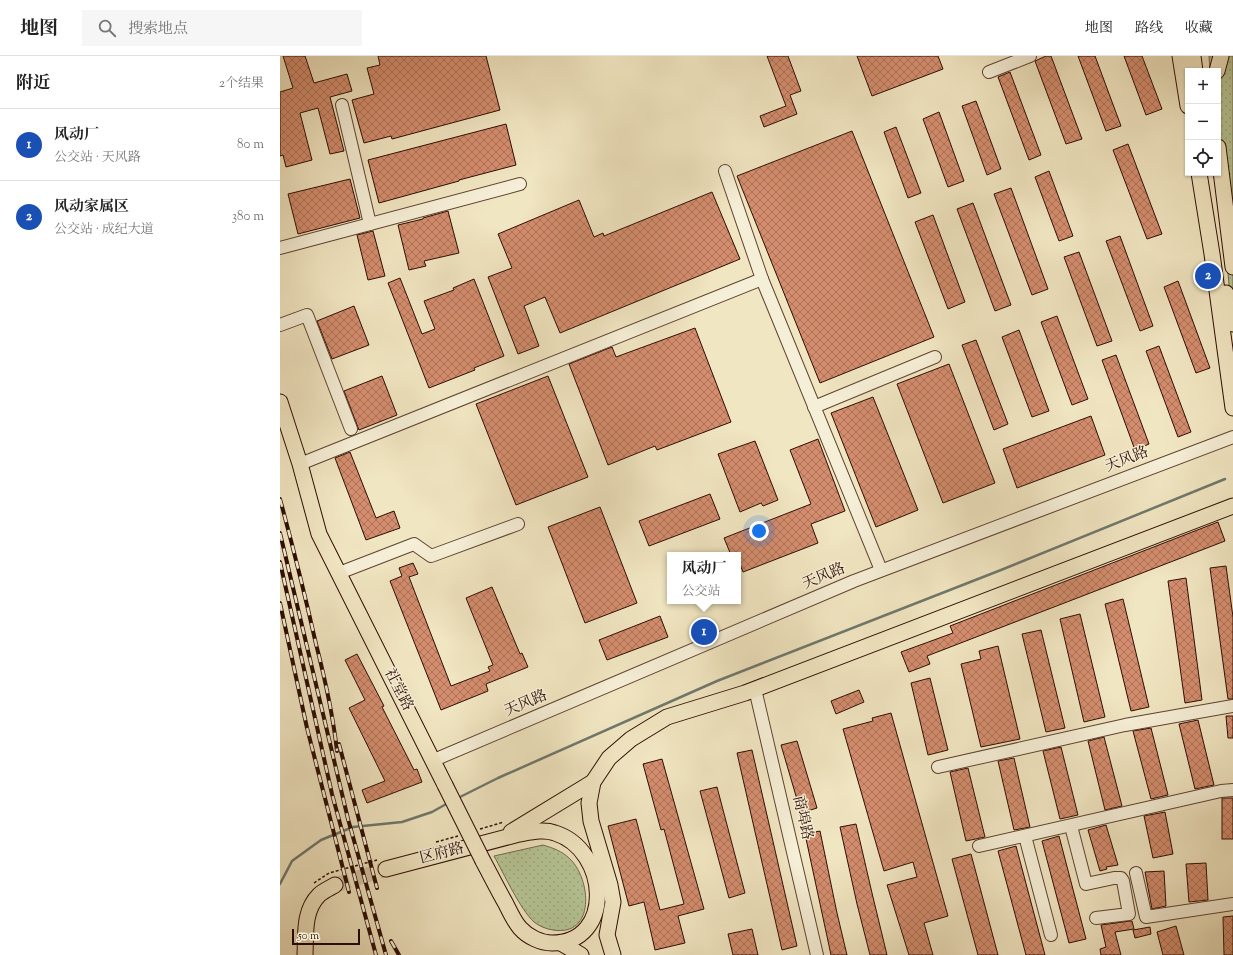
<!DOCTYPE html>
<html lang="zh">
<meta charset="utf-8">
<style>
:root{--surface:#fff;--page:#f6f6f6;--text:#222;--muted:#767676;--line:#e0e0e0;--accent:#db2777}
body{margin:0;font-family:"Sorts Mill Goudy","Noto Serif SC",serif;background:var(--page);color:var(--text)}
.controls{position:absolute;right:12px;top:12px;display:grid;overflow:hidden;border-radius:0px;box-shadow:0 1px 3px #0004}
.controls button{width:36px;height:36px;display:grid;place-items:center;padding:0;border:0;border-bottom:1px solid var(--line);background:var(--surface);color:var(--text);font:20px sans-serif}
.scale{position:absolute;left:12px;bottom:10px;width:68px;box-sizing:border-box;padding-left:4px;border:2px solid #2d0d02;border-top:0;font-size:11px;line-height:14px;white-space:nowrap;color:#2d0d02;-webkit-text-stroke:3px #f6efd7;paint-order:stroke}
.you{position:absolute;left:479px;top:475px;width:14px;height:14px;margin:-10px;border:3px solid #fff;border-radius:50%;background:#1a73e8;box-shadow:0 0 0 6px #1a73e833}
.badge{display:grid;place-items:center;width:26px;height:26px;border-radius:50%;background:var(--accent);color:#fff;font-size:13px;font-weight:700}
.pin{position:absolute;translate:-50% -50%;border:2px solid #fff;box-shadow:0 1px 4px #0006}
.popup{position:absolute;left:387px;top:496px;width:74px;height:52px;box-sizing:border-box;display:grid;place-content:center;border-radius:0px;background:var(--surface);filter:drop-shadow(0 1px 3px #0005);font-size:13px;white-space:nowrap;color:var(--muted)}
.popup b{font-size:15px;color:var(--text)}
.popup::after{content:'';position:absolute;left:50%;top:100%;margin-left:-8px;border:8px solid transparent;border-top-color:var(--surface)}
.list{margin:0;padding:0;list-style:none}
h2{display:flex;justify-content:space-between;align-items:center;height:52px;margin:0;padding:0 16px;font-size:17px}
h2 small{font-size:13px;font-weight:400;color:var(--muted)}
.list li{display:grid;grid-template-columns:26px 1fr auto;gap:12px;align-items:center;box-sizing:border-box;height:72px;padding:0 16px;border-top:1px solid var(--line)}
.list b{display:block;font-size:15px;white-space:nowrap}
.list p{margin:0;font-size:13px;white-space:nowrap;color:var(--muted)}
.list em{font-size:13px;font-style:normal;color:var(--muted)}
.icon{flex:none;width:22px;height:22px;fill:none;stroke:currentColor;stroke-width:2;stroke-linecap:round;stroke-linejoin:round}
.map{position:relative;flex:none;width:953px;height:899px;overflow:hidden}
header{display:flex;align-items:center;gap:24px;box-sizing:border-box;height:56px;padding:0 20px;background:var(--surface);border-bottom:1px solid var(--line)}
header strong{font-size:19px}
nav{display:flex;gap:22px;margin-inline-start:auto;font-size:14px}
.search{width:280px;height:36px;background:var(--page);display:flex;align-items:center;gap:10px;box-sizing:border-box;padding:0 14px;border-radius:0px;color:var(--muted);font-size:15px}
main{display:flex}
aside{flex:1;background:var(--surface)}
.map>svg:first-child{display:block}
.park{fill:url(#park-dots);stroke:#726a4c}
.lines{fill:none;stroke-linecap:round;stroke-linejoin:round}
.stream{stroke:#6f786d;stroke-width:2.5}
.building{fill:url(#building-cross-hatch);stroke:#2d0d02}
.major-tunnel{stroke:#d4c5a5;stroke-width:15;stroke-dasharray:15 8;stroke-linecap:butt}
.minor-casing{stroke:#5e4332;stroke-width:14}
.major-casing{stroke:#2d0d02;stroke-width:17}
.path{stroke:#2d0d02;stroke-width:1.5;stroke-dasharray:3 2;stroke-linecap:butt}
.minor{stroke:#f6efd7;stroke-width:12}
.major{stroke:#f1e6c2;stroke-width:15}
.rail-casing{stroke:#2d0d02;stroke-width:4}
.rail{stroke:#f6efd7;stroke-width:2.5;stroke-dasharray:8;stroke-linecap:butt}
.major-bridge-casing{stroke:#2d0d02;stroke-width:17;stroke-linecap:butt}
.major-bridge{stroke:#f1e6c2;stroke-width:15}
.labels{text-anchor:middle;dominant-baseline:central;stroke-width:3;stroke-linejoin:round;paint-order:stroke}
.street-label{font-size:15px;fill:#2d0d02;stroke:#f6efd7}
</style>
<header>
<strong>地图</strong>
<div class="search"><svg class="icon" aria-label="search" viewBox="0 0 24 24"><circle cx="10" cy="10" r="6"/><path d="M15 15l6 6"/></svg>搜索地点</div>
<nav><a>地图</a><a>路线</a><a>收藏</a></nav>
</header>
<main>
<aside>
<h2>附近<small>2个结果</small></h2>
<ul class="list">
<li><span class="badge" style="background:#1a4fb4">1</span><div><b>风动厂</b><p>公交站 · 天风路</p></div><em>80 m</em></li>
<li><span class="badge" style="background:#1a4fb4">2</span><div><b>风动家属区</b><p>公交站 · 成纪大道</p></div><em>380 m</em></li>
</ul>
</aside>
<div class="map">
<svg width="953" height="899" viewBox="0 0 953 899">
<defs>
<pattern id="park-dots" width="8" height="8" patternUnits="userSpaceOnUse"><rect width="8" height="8" fill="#b6c696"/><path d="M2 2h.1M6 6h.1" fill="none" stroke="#9da980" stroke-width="1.8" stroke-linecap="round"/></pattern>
<pattern id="building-cross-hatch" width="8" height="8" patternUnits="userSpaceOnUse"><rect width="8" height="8" fill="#d48d6e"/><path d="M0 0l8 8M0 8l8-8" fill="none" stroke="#ac7258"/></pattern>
</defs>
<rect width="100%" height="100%" fill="#f1e6c2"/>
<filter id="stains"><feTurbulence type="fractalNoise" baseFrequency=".005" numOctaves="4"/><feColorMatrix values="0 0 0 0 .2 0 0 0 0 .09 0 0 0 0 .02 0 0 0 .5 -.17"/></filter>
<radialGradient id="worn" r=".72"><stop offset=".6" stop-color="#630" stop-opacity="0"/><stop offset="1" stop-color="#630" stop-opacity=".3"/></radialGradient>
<g class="park">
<polygon points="929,0 953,0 953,274 938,103 938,15 930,15"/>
<path d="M 263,789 C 273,792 282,795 290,803 C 311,823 316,881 273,874 C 266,873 259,870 254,866 C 240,853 224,818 214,800 Z"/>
</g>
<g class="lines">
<g class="stream">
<polyline points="178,742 218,722 437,625 721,514 945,423"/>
<polyline points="0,828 12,805 41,784 73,771 122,766 152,756 168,747"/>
</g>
</g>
<g class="building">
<polygon points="3,0 25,0 34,27 67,18 72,35 50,41 64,95 50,98 38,52 20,57 32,104 6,111 3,99 0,100 0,36 13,32"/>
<polygon points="98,0 206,0 220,54 112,83 111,80 84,87 72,44 94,38 87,12 100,9"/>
<polygon points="487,0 508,0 521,35 510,39 517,58 484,71 480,60 506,50"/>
<polygon points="577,0 658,0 663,13 592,40"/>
<polygon points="766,0 771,0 802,83 786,88 755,5"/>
<polygon points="798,0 815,0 841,70 826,75"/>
<polygon points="844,0 862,0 882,53 866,59"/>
<polygon points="730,16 761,99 749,104 718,21"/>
<polygon points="696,45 721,113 707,119 682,50"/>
<polygon points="659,56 684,125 668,131 643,63"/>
<polygon points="226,68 236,109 179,124 179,125 99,147 88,104"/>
<polygon points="616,71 641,137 628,142 604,76"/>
<polygon points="572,75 654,281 540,327 457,120"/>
<polygon points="848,88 882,178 867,183 833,94"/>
<polygon points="769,115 793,180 779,185 755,121"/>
<polygon points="70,123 80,162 18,178 8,138"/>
<polygon points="731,132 768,233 752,239 714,138"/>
<polygon points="432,136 460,203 280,277 265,241 244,250 259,290 238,298 208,221 232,212 218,178 299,144 314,181 323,177 324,180"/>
<polygon points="693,147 731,249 715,255 677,153"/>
<polygon points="168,155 179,197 144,205 146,210 129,214 118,169 143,163 143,162"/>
<polygon points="653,159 685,246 668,253 635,166"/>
<polygon points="93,175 105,220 88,224 77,179"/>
<polygon points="840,180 873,270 860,275 826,185"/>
<polygon points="799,196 832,285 817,290 784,201"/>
<polygon points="120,222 142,278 155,273 144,245 174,234 173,232 194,223 224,300 194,312 195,314 149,332 108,227"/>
<polygon points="898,225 930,312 916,317 884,231"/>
<polygon points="74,250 89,289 52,303 37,265"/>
<polygon points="777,260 808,343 792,349 761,266"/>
<polygon points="415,272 451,366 377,394 375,390 328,409 289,308 332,291 336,301"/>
<polygon points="739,274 769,355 752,361 722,281"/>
<polygon points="696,284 728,368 714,374 682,289"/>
<polygon points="879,290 911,376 898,381 866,295"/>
<polygon points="836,299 869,388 855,394 822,304"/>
<polygon points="669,308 715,427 663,447 617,328"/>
<polygon points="102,320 117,359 79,374 64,335"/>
<polygon points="268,320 308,421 236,449 196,348"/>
<polygon points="593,341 638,454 596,471 551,357"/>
<polygon points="811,360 825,399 737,432 723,393"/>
<polygon points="538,383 565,455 531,468 538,487 463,516 458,503 458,499 456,499 456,497 451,499 444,482 531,448 510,394"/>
<polygon points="475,385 498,444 483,450 481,447 460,456 438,398"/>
<polygon points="70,396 96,462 114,455 120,472 86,484 55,402"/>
<polygon points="430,438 440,463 369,490 359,465"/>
<polygon points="320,451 357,547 305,567 268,471"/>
<polygon points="938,466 945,485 647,600 650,608 629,616 621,596 673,577 670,570"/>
<polygon points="133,507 138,518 129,521 171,630 210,615 208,611 213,609 186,542 212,531 240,598 242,597 248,611 206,628 208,635 161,654 110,525 122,520 119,512"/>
<polygon points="946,510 953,561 953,643 948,643 930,512"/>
<polygon points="906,522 922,644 905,647 888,525"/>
<polygon points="843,543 869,651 851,655 825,548"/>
<polygon points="800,558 825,661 804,666 780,563"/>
<polygon points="380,560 388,581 327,604 319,584"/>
<polygon points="761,574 785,672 766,676 742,578"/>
<polygon points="718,590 740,683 701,691 681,608 701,603 699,595"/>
<polygon points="77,598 104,650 102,651 134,714 137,713 142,726 87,747 82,734 105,725 69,652 85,644 65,604"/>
<polygon points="650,622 668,694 648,699 631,627"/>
<polygon points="579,634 584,646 556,658 551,645"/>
<polygon points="611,657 668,860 644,867 653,899 629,899 607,829 637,821 633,806 604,815 563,673 593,665 592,662"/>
<polygon points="946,660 953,660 953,682 948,682"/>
<polygon points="918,664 934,729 915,733 899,668"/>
<polygon points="871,672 888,739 871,743 853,675"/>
<polygon points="824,681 842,750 825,754 808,685"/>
<polygon points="517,685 537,752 521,757 501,689"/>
<polygon points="781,691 798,759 780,763 763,695"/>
<polygon points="472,694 517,890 502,894 457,697"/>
<polygon points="734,702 750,771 734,774 718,705"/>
<polygon points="382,703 424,853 398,860 405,887 375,894 364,846 349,850 328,770 356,763 380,854 404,848 384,773 381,774 363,708"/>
<polygon points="688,712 705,781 686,785 670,716"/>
<polygon points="437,731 465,837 449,842 420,735"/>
<rect x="942" y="742" width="11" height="41"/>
<polygon points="885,756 893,798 873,802 864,760"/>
<polygon points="576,768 592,837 607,899 590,899 577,848 560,771"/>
<polygon points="826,769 838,809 826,811 827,813 820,815 808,774"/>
<polygon points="540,775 557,857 567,899 551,899 525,778"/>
<polygon points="779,780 806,883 789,887 762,785"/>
<polygon points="736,790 765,899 746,899 718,795"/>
<polygon points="691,798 718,899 698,899 672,803"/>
<polygon points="926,807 928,844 909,846 906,808"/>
<polygon points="884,815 886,850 872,853 865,816"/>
<polygon points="953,860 953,899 944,899 943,861"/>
<polygon points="850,865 852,865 854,873 835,876 841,899 821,899 820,893 826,891 821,869"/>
<polygon points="896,870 904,899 883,899 877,876"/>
<polygon points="870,871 871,878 855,882 853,874"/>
<polygon points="472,873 478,899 453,899 448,878"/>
</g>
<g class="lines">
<polyline class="major-tunnel" points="55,829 106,813"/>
<defs>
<g id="minor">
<polyline points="709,16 750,0"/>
<polyline points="62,49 90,168"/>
<polyline points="445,115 482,223 601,514"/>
<polyline points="0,192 240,128"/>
<polyline points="0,269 27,259 71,373"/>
<polyline points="534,351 655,301"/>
<polyline points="20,408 482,223"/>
<polyline points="59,517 134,488 151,500 238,468"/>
<polyline points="475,633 537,899"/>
<polyline points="154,704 574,525 953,381"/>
<polyline points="658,711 845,669 953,650"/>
<polyline points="791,770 806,828 834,822 841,822 843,825 849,858 816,862"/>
<polyline points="745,780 771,879"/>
<polyline points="699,790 941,735 953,734"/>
<polyline points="856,817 866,861 953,848"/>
</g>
<g id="major">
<polyline points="900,0 908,50"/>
<polyline points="913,0 915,15"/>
<polyline points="937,15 941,0"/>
<polyline points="938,91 953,211"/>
<polyline points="919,117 932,198 953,352"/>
<polyline points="946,237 953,268"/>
<polyline points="0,346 20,408 39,478 165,729"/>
<polyline points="231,776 313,726"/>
<path d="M 106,813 L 239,778 C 251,776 264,773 275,777 C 329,794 335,887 272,887 C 261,887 248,881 240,872 C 234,865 230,856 226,848 C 218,834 211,820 203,805"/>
<polyline points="281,887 301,899"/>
<path d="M 25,899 C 26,879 23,855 39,839 C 43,835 50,832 55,829"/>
<polyline points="333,899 327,879 333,846 330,829 311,765 309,747 313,726 329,702 351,683 387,661 465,637 953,450"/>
</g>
</defs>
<use href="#minor" class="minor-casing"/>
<use href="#major" class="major-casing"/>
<g class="path">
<polyline points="200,773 224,766"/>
<polyline points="156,786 178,780"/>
<polyline points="34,827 49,817 97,804"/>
</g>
<use href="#minor" class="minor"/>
<use href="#major" class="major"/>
<defs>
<g id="rail">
<path d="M 0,443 C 13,491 25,539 36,588 C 45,623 53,659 57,695"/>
<polyline points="0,477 68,763 106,899"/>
<polyline points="0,506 52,738 96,899"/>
<polyline points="0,547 27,672 69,836"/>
<polyline points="59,688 97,832"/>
<polyline points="111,885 119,899"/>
</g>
</defs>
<use href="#rail" class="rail-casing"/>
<use href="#rail" class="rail"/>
<defs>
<polyline id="major-bridge" points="165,729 203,805"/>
</defs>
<use href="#major-bridge" class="major-bridge-casing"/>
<use href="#major-bridge" class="major-bridge"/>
</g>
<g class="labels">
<g class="street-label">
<text transform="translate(847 404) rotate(-21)">天风路</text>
<text transform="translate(544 521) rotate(-23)">天风路</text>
<text transform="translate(118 634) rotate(63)">社堂路</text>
<text transform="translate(246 648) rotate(-23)">天风路</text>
<text transform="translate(522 762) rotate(77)">商埠路</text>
<text transform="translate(162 798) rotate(-14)">区府路</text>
</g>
</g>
<rect width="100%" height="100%" filter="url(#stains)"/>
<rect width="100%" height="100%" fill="url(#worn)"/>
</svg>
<div class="controls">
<button>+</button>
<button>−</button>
<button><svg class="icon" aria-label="locate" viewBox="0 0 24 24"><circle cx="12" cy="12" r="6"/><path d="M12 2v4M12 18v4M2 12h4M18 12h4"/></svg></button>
</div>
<div class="scale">50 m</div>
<div class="you"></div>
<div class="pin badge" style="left:424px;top:576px;background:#1a4fb4">1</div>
<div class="popup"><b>风动厂</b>公交站</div>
<div class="pin badge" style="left:928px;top:220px;background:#1a4fb4">2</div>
</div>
</main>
